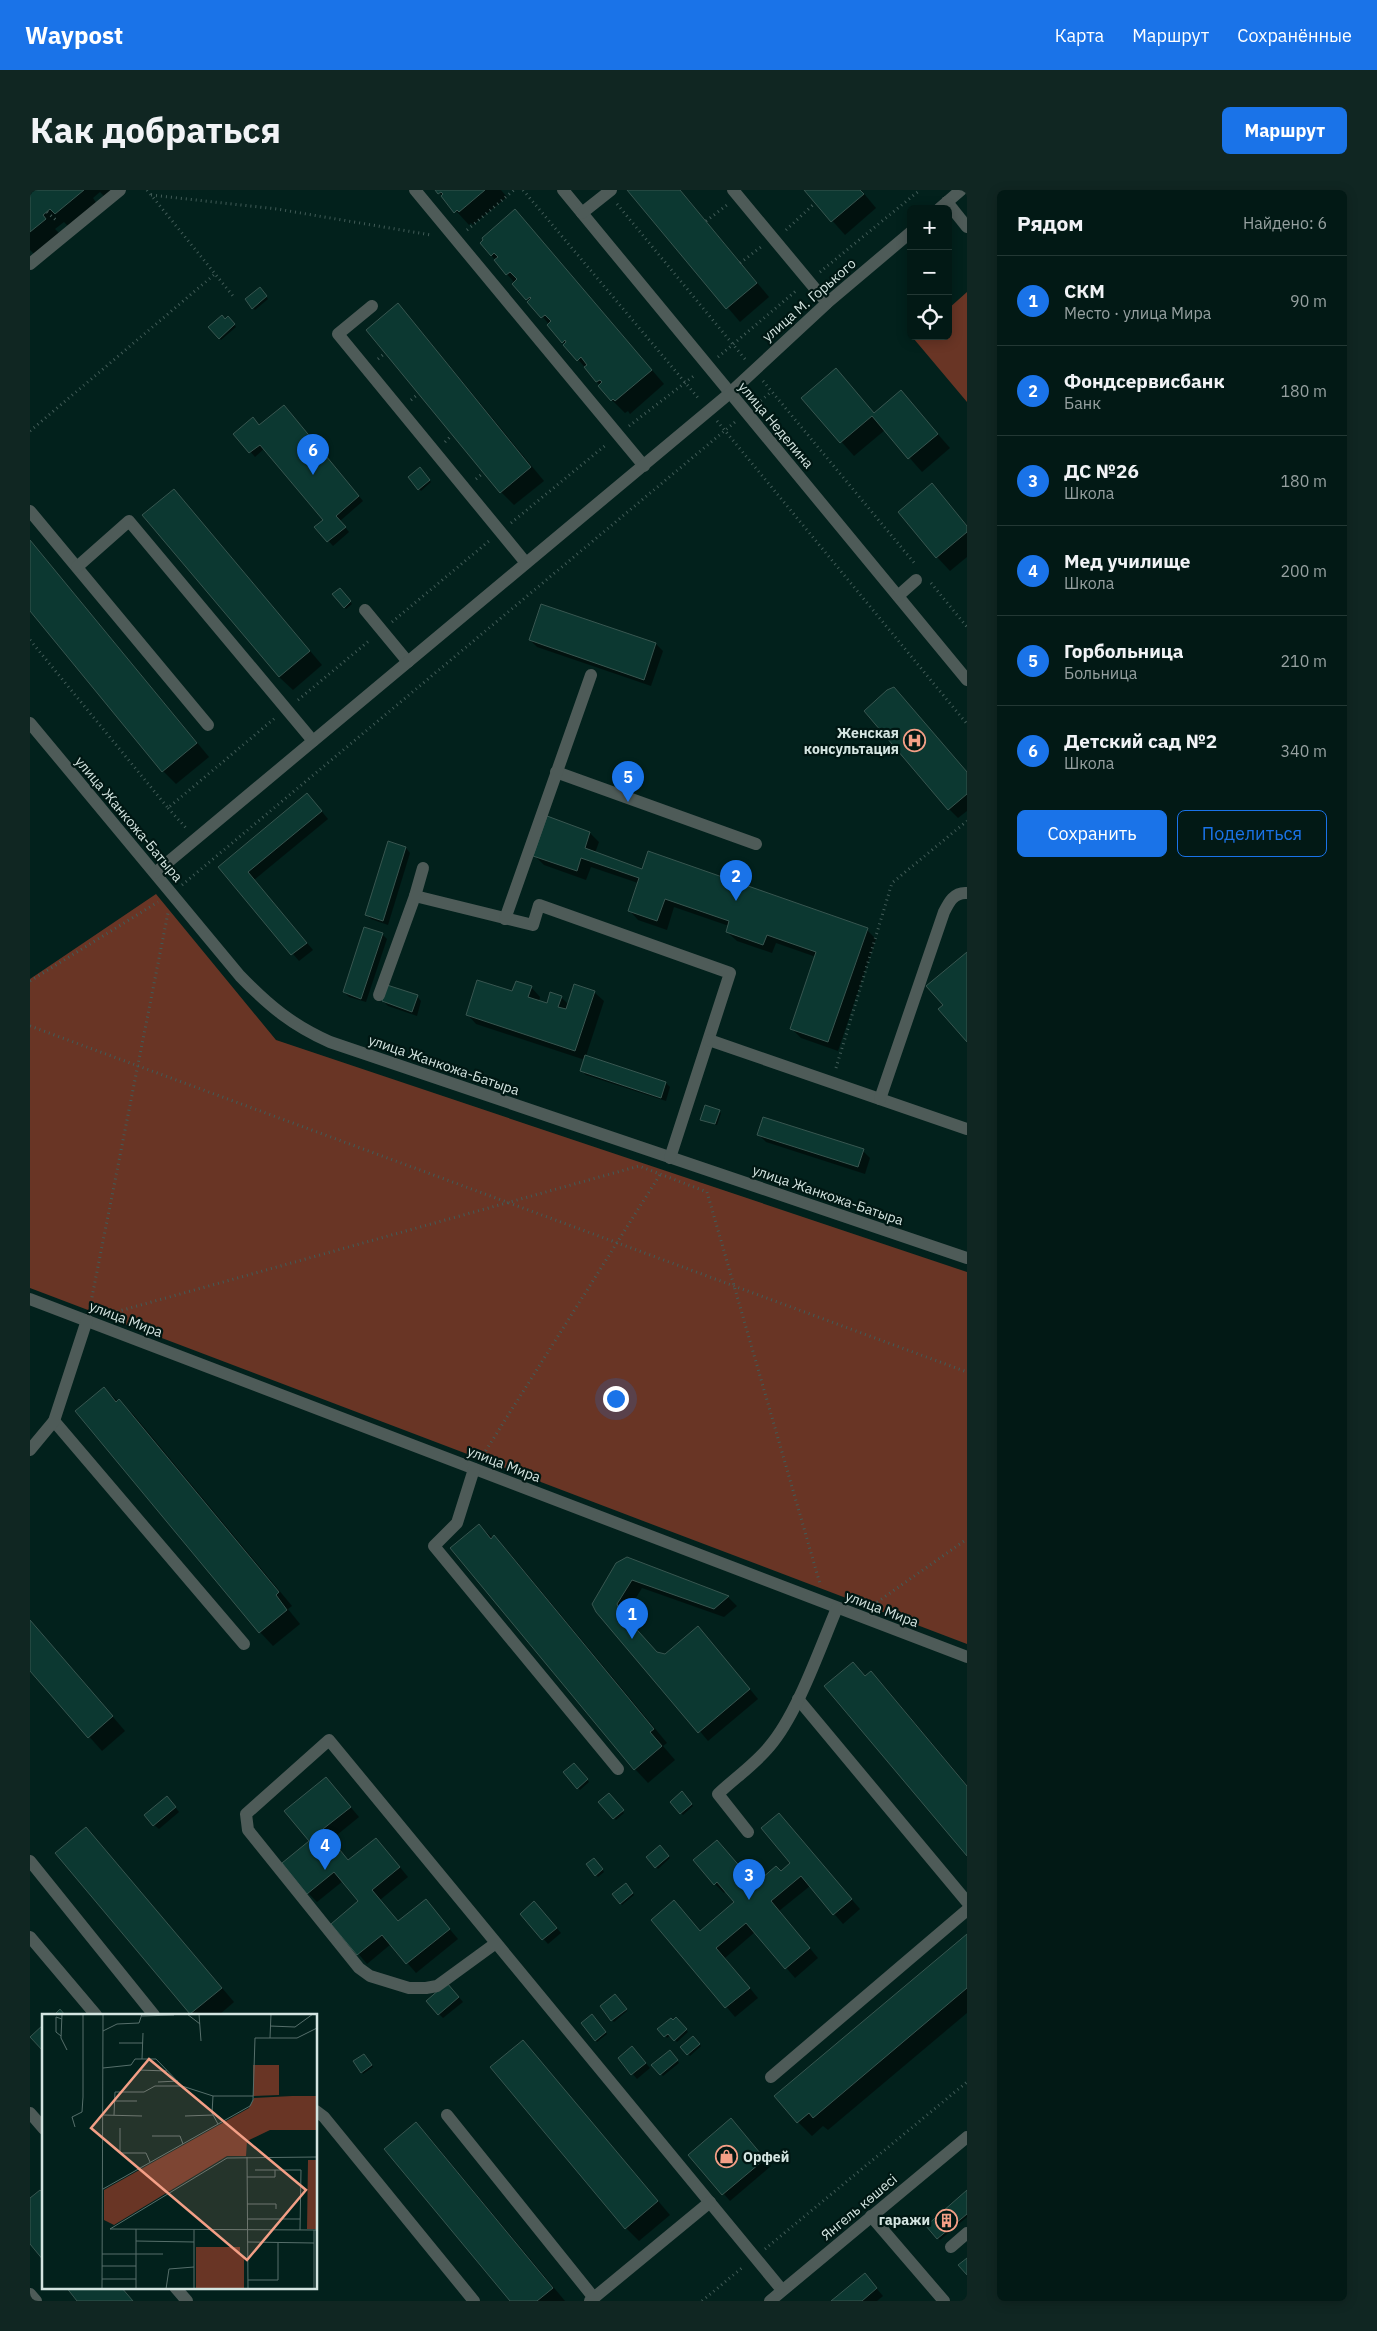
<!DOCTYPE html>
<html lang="ru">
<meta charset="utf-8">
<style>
:root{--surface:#021915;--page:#102622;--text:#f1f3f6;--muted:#96a0a0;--line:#233834;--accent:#1a73e8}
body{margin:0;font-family:"IBM Plex Sans",sans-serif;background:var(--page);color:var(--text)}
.controls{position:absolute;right:15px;top:15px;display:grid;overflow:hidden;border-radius:8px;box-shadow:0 2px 12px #0003}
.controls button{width:45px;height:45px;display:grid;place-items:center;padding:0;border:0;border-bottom:1px solid var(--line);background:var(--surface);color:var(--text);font:25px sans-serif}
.you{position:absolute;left:585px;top:1208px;width:18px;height:18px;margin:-12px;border:4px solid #fff;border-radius:50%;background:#1a73e8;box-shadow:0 0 0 8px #1a73e833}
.badge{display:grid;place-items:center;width:32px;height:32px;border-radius:50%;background:var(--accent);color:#fff;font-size:16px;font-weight:700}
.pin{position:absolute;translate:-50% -41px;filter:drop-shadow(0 1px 2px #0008)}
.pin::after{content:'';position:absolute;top:26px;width:18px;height:15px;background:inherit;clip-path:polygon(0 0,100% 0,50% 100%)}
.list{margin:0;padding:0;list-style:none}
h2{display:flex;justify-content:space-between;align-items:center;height:65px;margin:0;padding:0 20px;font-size:21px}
h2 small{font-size:16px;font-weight:400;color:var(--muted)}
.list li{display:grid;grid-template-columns:32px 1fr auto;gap:15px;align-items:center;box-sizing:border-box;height:90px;padding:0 20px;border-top:1px solid var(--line)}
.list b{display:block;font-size:19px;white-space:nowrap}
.list p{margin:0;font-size:16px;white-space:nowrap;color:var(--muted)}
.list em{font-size:16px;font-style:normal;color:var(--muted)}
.actions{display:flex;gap:10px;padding:15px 20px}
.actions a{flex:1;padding:11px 0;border:1px solid var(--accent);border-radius:8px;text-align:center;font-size:18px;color:var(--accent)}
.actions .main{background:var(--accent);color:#fff}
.icon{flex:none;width:28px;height:28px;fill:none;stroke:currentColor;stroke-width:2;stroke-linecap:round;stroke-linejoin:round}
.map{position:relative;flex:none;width:937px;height:2111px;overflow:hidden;border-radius:8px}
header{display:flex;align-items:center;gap:30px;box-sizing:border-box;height:70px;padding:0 25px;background:var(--accent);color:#fff}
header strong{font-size:24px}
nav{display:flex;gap:28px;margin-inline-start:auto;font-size:18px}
.intro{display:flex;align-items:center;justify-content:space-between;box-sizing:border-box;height:120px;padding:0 30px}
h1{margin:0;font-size:35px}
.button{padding:12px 22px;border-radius:8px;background:var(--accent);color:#fff;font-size:18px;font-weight:700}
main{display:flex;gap:30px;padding:0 30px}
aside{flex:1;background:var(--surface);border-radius:8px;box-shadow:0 2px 12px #0003}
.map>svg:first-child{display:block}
.forest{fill:#693525}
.shadow{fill:#0007}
.building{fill:#0c3831;stroke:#385650}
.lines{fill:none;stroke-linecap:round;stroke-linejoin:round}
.path{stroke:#425c58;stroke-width:3;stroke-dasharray:1 4;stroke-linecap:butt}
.minor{stroke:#4e5b58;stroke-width:12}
.labels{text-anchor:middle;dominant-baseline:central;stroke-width:4.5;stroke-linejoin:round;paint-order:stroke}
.street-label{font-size:14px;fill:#d4e5e1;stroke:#001713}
.poi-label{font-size:14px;font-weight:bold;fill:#d4e5e1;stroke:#001713;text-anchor:end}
.inset-road{fill:none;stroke:#566f6b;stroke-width:1}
.view{fill:#f39f86;fill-opacity:0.15;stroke:#f39f86;stroke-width:2.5}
.inset-edge{fill:none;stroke:#d4e5e1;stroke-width:2.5}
</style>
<header>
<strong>Waypost</strong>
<nav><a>Карта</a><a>Маршрут</a><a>Сохранённые</a></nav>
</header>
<div class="intro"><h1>Как добраться</h1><a class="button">Маршрут</a></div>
<main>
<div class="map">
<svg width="937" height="2111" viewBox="0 0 937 2111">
<rect width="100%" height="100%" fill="#02211c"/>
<g class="forest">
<polygon points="937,102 937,212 884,149 887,146 918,146 918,119"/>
<polygon points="126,704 246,850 937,1082 937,1454 0,1098 0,789"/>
</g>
<g class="shadow">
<polygon points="0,0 84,0 75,7 70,2 63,8 67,14 39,37 34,32 25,39 29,43 4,64 0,60"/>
<polygon points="407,0 471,0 477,7 443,35 441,33 439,35"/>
<polygon points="598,0 650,0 739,107 710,132"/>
<polygon points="775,0 831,0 846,18 815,45"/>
<polygon points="485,21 634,194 600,224 598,221 595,223 582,210 451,53"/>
<polygon points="230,98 238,109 225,120 216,110"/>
<polygon points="368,115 381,129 514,291 484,315 471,302"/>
<polygon points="198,128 206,137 191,150 180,137"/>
<polygon points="806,180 845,224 871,202 920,258 892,282 855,240 824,266 773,208"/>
<polygon points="258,221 333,311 310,331 319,342 303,356 286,337 294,330 235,258 225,267 205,244 230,236"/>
<polygon points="390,279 401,292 391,301 379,287"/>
<polygon points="902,295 937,335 937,367 920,381 907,367"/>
<polygon points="144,300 292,475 263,500 249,487"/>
<polygon points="0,350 179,567 146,594 133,581 0,419"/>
<polygon points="310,400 322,414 316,419 304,404"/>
<polygon points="512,415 626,454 633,461 621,496 507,457 500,450"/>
<polygon points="937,582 937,621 928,628 919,619"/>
<polygon points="284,612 298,629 224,690 283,760 269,771 189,677"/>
<polygon points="517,628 560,643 569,652 565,663 613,680 837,740 846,749 808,861 771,848 761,838 786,767 746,753 742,763 707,751 697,742 699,736 644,717 637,740 608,730 599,720 608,693 561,677 556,690 514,675 504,665"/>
<polygon points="376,658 380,663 358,735 341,729 337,725"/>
<polygon points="352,744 357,749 336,812 319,807 314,802"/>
<polygon points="501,797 510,807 509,811 518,814 531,807 539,815 564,802 574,811 556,866 636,893 640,897 636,911 556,885 551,880 555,870 446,834 437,824 483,803"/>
<polygon points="387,806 391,811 387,826 358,816 353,811"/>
<polygon points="689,921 691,923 687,935 672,929"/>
<polygon points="729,945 833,961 840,968 835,984 736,952"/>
<polygon points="74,1199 103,1224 262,1416 258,1419 270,1434 243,1456 230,1442 47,1221"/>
<polygon points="449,1336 478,1361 637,1553 633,1556 645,1570 618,1593 605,1579"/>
<polygon points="598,1369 698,1407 707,1416 694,1427 612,1398 596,1424 599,1432 627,1464 635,1465 677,1447 728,1509 678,1551 564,1414"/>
<polygon points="0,1430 95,1541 72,1561 0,1480"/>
<polygon points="823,1474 836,1487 841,1483 854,1496 937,1595 937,1664"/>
<polygon points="544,1574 559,1592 550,1600 535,1582"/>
<polygon points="296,1588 329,1627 302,1649 319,1671 355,1659 378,1687 350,1710 369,1732 396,1711 428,1749 386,1783 361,1754 337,1774 303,1734 330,1712 313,1691 287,1712 278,1703 281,1651"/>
<polygon points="652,1603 663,1616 653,1625 641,1612"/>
<polygon points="579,1605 594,1623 586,1630 570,1613"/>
<polygon points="141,1612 149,1622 129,1639 124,1635"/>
<polygon points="749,1625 830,1719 813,1734 780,1696 749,1721 788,1768 765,1788 725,1742 695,1768 728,1808 705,1827 623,1730 671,1742 706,1712 696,1701 694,1703 685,1694 687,1651 726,1695 751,1683 762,1674"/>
<polygon points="56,1638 204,1812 189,1825 162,1825 26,1663"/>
<polygon points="630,1657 640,1668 628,1679 618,1667"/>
<polygon points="564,1670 574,1682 568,1687 558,1675"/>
<polygon points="595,1695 604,1705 592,1715 584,1704"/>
<polygon points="508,1717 531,1743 518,1754 491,1724"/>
<polygon points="937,1745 937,1823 798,1940 793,1936 782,1946 768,1932"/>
<polygon points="422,1799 433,1812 413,1828 409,1824"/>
<polygon points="587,1808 597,1821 584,1832 582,1830"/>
<polygon points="564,1827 577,1844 567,1852 566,1850"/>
<polygon points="646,1829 658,1842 647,1852 641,1845 637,1848 629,1839"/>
<polygon points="663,1847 671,1856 660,1866 652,1857"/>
<polygon points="493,1851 640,2025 609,2051 596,2038"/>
<polygon points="639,1861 649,1873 633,1886 623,1875"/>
<polygon points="607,1862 620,1878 607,1889 590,1869"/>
<polygon points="336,1867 343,1877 333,1884 332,1882"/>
<polygon points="386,1934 399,1947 535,2111 482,2111"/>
<polygon points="708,1937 741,1976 700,2011 660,1965"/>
<polygon points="937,2002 937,2027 910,2050 897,2036"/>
<polygon points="841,2092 853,2106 847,2111 803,2111"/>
</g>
<g class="building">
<polygon points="0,0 54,0 25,24 20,19 13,25 16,29 0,42"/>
<polygon points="405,0 455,0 429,22 427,20 424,23 411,6 413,4 411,2 408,4"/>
<polygon points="597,0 650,0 727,93 696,119"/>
<polygon points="774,0 830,0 834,4 801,32"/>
<polygon points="485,19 622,180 585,211 583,209 581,211 568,196 572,192 570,190 566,192 554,177 557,175 551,167 547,171 533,155 536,152 535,150 532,153 517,135 521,131 515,125 511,128 497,112 501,108 500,107 496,110 482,94 487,89 480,82 476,85 464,70 468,67 464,63 461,66 450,53 453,50 452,48"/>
<polygon points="230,97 237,106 222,119 215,109"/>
<polygon points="368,113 501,277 470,303 336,140"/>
<polygon points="192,125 195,129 198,126 205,134 189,149 178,137"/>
<polygon points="806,178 844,223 871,200 908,244 878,269 842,226 810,253 771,208"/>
<polygon points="254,215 329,306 306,326 316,337 297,352 284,337 293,330 230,255 219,263 203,244 223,227 229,235"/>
<polygon points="390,277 400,290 388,300 378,287"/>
<polygon points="902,293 937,336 937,342 906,368 868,322"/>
<polygon points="144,299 280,461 249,487 112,325"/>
<polygon points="0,350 167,553 132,582 0,421"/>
<polygon points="310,398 321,411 314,418 302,404"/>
<polygon points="511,414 626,453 614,490 499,450"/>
<polygon points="864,497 937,582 937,604 918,620 834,521 857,500"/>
<polygon points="277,603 292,621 218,682 277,753 261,765 188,677"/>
<polygon points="517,626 560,642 555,658 612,679 618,661 838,738 798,852 760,839 786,762 737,745 733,755 696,742 699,731 635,709 627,731 598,721 609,688 551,668 547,681 503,666"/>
<polygon points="358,651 376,657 353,731 335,725"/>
<polygon points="334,737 353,743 331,809 313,802"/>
<polygon points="937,762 937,852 908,819 913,815 896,796"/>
<polygon points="447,790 482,801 486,791 502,796 498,807 517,813 520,802 532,806 528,817 536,819 544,794 565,801 545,861 436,825"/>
<polygon points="357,795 388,805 382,822 352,811"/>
<polygon points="555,865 636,892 631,908 550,881"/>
<polygon points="675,915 690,920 685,934 670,930"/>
<polygon points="733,927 834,959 828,977 727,945"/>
<polygon points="74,1197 86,1212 89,1209 249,1402 246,1405 257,1420 229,1443 45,1221"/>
<polygon points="449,1334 461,1349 464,1345 624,1539 620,1542 632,1556 604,1580 420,1358"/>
<polygon points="597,1367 699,1406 684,1419 602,1390 587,1414 590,1421 627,1462 635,1464 668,1436 720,1499 668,1543 566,1422 562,1414 586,1373"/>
<polygon points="0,1430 83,1526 58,1548 0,1481"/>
<polygon points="823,1472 835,1486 841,1481 937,1596 937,1666 794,1496"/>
<polygon points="544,1573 558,1589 547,1599 533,1582"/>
<polygon points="296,1587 321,1617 293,1639 318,1670 346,1648 370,1677 342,1700 368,1731 396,1709 420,1739 376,1774 352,1745 327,1765 301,1734 328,1711 304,1682 277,1704 252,1673 279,1651 254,1621"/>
<polygon points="652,1601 662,1614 650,1624 640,1612"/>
<polygon points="579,1603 594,1620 583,1629 568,1612"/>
<polygon points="137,1606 146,1617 123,1636 114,1625"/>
<polygon points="749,1623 822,1709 803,1725 771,1686 741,1711 780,1758 755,1779 716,1733 686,1758 720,1798 695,1818 621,1730 644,1710 670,1741 704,1712 687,1692 684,1695 663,1670 687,1650 725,1694 746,1676 751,1681 760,1673 731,1638"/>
<polygon points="56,1637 192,1798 160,1824 25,1663"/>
<polygon points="630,1655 639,1666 625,1678 616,1667"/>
<polygon points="564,1668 573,1679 565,1686 556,1674"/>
<polygon points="596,1693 603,1703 590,1714 582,1704"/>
<polygon points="504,1711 527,1738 512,1750 490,1724"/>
<polygon points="937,1744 937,1798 783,1928 779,1923 767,1933 744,1906"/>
<polygon points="417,1793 429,1807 408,1825 396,1811"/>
<polygon points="585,1804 597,1819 581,1831 570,1816"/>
<polygon points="30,1819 35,1825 24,1825"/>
<polygon points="562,1824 576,1842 565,1851 551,1833"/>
<polygon points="646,1827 657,1839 644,1851 638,1844 634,1847 627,1839 641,1828 643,1830"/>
<polygon points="14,1834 14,1862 0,1847"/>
<polygon points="663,1846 670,1854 657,1865 650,1857"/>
<polygon points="493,1850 628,2011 595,2039 460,1877"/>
<polygon points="602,1856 616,1873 601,1885 588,1868"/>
<polygon points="640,1860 648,1870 630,1885 621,1875"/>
<polygon points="334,1864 342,1875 331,1883 323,1871"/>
<polygon points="701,1928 735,1969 692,2005 658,1965"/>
<polygon points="386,1932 523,2098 507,2111 480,2111 354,1959"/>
<polygon points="10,2000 14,2004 14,2071 0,2054 0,2008"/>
<polygon points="937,2000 937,2024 907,2049 896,2036"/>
<polygon points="937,2068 937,2085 928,2075"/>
<polygon points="835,2083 847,2098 832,2111 801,2111"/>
<polygon points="36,2097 91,2097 103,2111 47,2111"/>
</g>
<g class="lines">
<g class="path">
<polyline points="117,0 203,106"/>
<polyline points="493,0 669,209"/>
<polyline points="121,5 247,19 401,45"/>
<polyline points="587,14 715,169"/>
<polyline points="17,22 27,31"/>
<polyline points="676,31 697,15"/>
<polyline points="437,40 484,0"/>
<polyline points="756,40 785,13"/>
<polyline points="710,73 731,57"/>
<polyline points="790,82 890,0"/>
<polyline points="688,167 767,100"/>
<polyline points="348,169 355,163"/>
<polyline points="733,191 886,375"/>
<polyline points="381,210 388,204"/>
<polyline points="727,214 742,201"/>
<polyline points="687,231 937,534"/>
<polyline points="599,236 665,185"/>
<polyline points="0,241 185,84"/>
<polyline points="415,252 422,245"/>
<polyline points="446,289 453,283"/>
<polyline points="481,333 577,254"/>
<polyline points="901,393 937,437"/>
<polyline points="362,432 459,351"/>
<polyline points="0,450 138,618 245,528"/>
<polyline points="268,510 340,450"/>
<polyline points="138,618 156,638"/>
<polyline points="152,695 705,232"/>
<polyline points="0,791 128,712"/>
<polyline points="0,836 937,1182"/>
<polyline points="806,878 862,693 937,631"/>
<polyline points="60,1117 138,723"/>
<polyline points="82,1123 609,976 677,1002 790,1394"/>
<polyline points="453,1265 631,983"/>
<polyline points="843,1415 937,1349"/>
<polyline points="735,2059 937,1892"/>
<polyline points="672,2111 713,2077"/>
</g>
<g class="minor">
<polyline points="385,0 614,276"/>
<polyline points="533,0 937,490"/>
<polyline points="703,0 797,113"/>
<polyline points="917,12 937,37"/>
<polyline points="909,19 931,0"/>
<polyline points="552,23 581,0"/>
<polyline points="0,74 90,0"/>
<polyline points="342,116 308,144 496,373"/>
<polyline points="0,321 178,535"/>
<polyline points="47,377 99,331 283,551"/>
<polyline points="868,406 886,390"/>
<polyline points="335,420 378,472"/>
<path d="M 0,533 L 210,786 C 239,816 262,835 300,852 L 937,1068"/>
<polyline points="526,582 726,654"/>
<polyline points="125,683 700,203 797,113 881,42"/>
<polyline points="385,706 503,735 509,715 700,783 640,968"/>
<polyline points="475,729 561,485"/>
<polyline points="349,805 385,706 393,678"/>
<polyline points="679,850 937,939"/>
<path d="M 850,909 L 914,722 C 919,712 924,702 937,703"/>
<polyline points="0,1109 937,1467"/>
<polyline points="24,1231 214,1454"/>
<polyline points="0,1260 24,1231 57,1130"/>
<polyline points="444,1279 427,1333 404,1356 588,1579"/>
<polyline points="768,1509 937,1712"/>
<path d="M 718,1642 L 688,1604 C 705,1588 725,1574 739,1557 C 767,1525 790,1458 807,1418"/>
<polyline points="0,1671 124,1825"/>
<polyline points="0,1747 66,1825"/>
<polyline points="466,1753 407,1796 396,1798 379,1798 340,1786 329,1778 218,1640 216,1624 299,1550 752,2100"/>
<polyline points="741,1887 937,1720"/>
<polyline points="286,1921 294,1927 444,2111"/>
<polyline points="0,1923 14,1939"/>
<polyline points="417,1925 564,2108"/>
<polyline points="841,2026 914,2111"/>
<polyline points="921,2057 937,2043"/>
<polyline points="145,2097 157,2111"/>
<polyline points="0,2104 6,2111"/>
<polyline points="560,2111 680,2012"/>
<polyline points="740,2111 937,1947"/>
</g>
</g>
<defs>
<symbol id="hospital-ring" viewBox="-11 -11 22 22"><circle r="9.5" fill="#001713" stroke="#f39f86" stroke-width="1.5"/><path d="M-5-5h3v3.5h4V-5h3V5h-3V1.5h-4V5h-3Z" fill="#f39f86"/></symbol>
<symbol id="shop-ring" viewBox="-11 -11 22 22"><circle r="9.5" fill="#001713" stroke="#f39f86" stroke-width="1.5"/><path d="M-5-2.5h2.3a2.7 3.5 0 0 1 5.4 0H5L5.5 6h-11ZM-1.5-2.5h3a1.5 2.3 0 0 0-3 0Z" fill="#f39f86"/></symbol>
<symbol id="building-ring" viewBox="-11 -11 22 22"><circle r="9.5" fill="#001713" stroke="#f39f86" stroke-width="1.5"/><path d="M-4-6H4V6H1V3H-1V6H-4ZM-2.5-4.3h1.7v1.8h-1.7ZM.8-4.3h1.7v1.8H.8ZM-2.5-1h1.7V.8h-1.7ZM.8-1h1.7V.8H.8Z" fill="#f39f86"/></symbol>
</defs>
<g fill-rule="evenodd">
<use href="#hospital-ring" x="872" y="538" width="25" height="25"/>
<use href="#shop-ring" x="684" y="1954" width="25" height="25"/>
<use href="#building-ring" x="904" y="2018" width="25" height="25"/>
</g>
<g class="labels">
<g class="street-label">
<text transform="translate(779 110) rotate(-41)">улица М. Горького</text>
<text transform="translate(746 235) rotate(50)">улица Неделина</text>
<text transform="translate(99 629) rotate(50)">улица Жанкожа-Батыра</text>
<text transform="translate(414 875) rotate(19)">улица Жанкожа-Батыра</text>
<text transform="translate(798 1005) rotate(19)">улица Жанкожа-Батыра</text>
<text transform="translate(96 1129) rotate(21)">улица Мира</text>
<text transform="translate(474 1274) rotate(21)">улица Мира</text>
<text transform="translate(852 1419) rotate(21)">улица Мира</text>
<text transform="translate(829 2017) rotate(-40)">Янгель көшесі</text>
</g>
<g class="poi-label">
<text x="869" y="543">Женская<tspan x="869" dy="16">консультация</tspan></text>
<text x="713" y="1967" text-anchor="start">Орфей</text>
<text x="900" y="2030">гаражи</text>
</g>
</g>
<g transform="translate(12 1824)">
<rect width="275" height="275" fill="#02211c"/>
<path d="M 211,51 L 237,51 L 237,81 L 211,82 ZM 250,82 L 275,82 L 275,116 L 228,116 L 205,127 L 204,142 L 185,142 L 72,211 L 62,206 L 62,176 L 207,94 L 212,84 ZM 266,146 L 275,146 L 275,215 L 265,215 ZM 154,233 L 198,233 L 198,242 L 202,242 L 202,275 L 154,275 Z" fill="#693525"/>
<path class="inset-road" d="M 20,0 L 19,24 L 25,36M 145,0 L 158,10M 157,0 L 159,27M 100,2 L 132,1M 228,12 L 253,13 L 271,0M 61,17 L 75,10 L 97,9 L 100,0M 19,22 L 14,18 L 14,3 L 20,5M 228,24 L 229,0M 77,29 L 101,29M 100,45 L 101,19M 61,54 L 89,51 L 93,45 L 114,45 L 140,72 L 171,82M 97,56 L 125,57M 116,68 L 136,67M 72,87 L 95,87M 61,101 L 100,102M 72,101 L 73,78 L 102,78 L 113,72 L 140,72M 143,102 L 171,101M 176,110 L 170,99 L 171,82 L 211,82M 33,113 L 30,103 L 40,98 L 41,83 L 41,0M 78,114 L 78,139 L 104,139 L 108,148M 110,122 L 138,122 L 141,130M 205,143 L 206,275M 213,156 L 259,156 L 258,216M 205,163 L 233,163 L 233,156M 61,175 L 208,92 L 211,86 L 213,24 L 255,24 L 275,14M 205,190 L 234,190 L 234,195M 205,205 L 258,205M 68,215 L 185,144 L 275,143M 68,215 L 275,216M 94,227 L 152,228M 206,228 L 272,229M 60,240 L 121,240M 60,252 L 94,252M 60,265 L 94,265M 206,266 L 236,266 L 236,229M 60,275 L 61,0M 94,275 L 94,215M 124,275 L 127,255 L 152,253M 152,275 L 152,215M 272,275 L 272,216"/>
<path class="view" d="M 107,45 L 264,176 L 205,246 L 49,114 Z"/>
<rect width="275" height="275" class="inset-edge"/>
</g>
</svg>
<div class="controls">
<button>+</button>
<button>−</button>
<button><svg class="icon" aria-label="locate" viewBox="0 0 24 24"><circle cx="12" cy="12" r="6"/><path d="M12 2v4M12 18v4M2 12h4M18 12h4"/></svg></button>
</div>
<div class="you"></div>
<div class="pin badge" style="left:602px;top:1449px">1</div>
<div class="pin badge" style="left:706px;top:711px">2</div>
<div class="pin badge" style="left:719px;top:1710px">3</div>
<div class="pin badge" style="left:295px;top:1680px">4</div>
<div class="pin badge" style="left:598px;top:612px">5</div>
<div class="pin badge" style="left:283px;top:285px">6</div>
</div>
<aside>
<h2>Рядом<small>Найдено: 6</small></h2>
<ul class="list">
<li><span class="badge">1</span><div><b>СКМ</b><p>Место · улица Мира</p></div><em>90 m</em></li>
<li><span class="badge">2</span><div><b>Фондсервисбанк</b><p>Банк</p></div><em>180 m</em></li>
<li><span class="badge">3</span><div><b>ДС №26</b><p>Школа</p></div><em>180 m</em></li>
<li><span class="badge">4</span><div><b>Мед училище</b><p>Школа</p></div><em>200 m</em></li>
<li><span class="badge">5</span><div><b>Горбольница</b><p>Больница</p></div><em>210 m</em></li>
<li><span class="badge">6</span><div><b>Детский сад №2</b><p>Школа</p></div><em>340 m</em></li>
</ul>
<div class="actions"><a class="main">Сохранить</a><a>Поделиться</a></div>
</aside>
</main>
